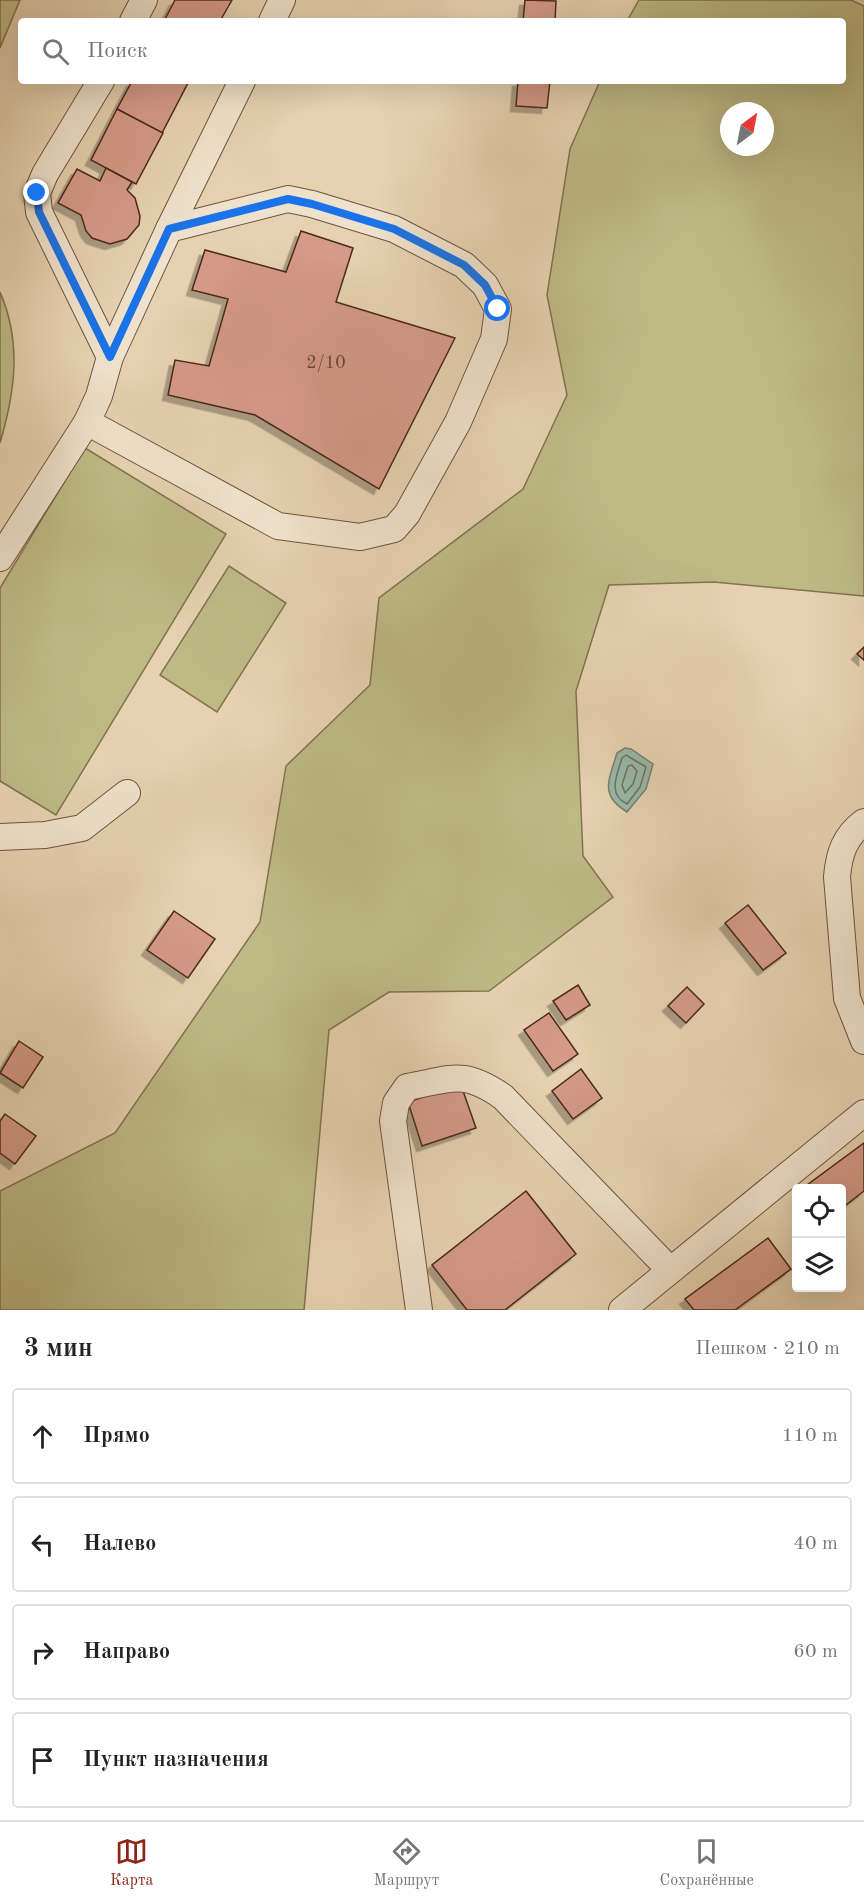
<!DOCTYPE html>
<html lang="ru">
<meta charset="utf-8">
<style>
:root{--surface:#fff;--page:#f2f2f2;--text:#222;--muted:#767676;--line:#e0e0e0;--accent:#8f2418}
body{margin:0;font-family:"Old Standard TT",serif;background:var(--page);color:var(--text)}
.controls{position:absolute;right:18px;bottom:18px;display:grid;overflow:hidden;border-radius:6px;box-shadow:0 6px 24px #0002}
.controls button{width:54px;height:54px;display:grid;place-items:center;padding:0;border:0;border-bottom:2px solid var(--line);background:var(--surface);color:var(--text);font:30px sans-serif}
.compass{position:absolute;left:720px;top:102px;width:54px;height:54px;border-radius:50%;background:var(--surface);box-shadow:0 6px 24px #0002;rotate:32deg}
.stop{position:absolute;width:18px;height:18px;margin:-14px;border:4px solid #1a73e8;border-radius:50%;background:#fff}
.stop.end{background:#1a73e8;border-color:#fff;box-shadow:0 2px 6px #0008}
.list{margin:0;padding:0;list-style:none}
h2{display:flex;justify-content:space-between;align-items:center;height:78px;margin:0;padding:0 24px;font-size:26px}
h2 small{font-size:20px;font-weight:400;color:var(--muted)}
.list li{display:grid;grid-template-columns:39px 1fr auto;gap:18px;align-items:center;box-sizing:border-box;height:96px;margin:0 12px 12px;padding:0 12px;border:2px solid var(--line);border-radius:6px}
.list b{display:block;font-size:22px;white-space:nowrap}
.list em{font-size:20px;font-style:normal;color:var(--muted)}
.icon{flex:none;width:33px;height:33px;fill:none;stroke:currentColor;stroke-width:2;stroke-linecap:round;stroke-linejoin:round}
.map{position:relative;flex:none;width:864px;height:1310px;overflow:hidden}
.search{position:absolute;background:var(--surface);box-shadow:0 6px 24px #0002;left:18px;right:18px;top:18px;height:66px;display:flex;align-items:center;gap:15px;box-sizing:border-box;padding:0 21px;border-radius:6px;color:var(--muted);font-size:22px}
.sheet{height:510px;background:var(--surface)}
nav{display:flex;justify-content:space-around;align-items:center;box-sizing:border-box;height:84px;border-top:2px solid var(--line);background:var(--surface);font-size:16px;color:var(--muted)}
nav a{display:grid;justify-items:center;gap:3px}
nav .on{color:var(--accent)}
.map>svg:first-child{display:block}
.green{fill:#bdba86;stroke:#847250;stroke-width:1.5;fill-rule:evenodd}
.water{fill:#97b8a7;stroke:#787f6f;stroke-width:1.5}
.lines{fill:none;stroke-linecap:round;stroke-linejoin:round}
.shore{stroke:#707061;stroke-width:1.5}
.building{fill:#d59a88;stroke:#4a291b;stroke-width:1.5;filter:url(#shadow)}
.minor-casing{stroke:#715340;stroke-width:28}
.minor{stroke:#efe2cc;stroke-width:26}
.route{stroke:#1a73e8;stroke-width:8}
.labels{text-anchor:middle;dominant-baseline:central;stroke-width:4.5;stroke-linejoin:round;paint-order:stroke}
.number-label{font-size:18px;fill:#6d4536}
</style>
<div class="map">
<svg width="864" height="1310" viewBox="0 0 864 1310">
<defs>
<filter id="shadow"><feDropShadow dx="-5.5" dy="5.5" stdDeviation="0" flood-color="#0004"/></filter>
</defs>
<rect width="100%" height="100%" fill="#e6d2b1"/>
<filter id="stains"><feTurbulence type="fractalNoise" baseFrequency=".00333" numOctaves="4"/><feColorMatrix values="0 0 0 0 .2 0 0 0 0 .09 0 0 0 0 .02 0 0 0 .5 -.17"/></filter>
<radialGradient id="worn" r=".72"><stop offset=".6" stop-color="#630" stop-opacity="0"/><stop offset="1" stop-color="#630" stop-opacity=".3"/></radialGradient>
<g class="green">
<polygon points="0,0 20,0 0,48"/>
<path d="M 639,0 L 851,0 L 864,6 L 864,596 L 714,582 L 609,585 L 576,691 L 583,856 L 613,897 L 489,991 L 389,992 L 329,1030 L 304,1310 L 0,1310 L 0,1191 L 115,1133 L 260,922 L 286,766 L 370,685 L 379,598 L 523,489 L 567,395 L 547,295 L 570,149 L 600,81 L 843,81 L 843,21 L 627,21 ZM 729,111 L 765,111 L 765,147 L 729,147 Z"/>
<path d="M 0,292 C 22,342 15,392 0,443 Z"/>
<polygon points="85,448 226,534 56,815 0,781 0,588"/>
<polygon points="229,566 286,603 217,712 160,675"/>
</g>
<path class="water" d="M 625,748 L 631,749 L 653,764 L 646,789 L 627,812 C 599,795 609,780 617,753 Z"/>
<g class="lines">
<g class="shore">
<path d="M 626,755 L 646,767 L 640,787 L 627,804 C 607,794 617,775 622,758 Z"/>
<polygon points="632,765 637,771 633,784 625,793 622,785 628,766"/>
</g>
</g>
<g class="building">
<polygon points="175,0 232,0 220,21 164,21"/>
<polygon points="525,0 556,1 555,21 523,21"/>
<polygon points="132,81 189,81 162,133 117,109"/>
<polygon points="518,81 550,81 547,108 516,106"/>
<polygon points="117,109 163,133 136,184 91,160"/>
<polygon points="106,168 132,182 127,190 135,198 140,216 139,225 127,239 110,244 92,238 86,231 81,215 58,203 77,169 100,181"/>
<polygon points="301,231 353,248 336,302 455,338 379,489 255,415 168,395 175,360 209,366 228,299 192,290 205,250 286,272"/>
<polygon points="864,647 864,660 857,654"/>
<polygon points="748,905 786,953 763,970 725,923"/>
<polygon points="174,911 215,939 188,978 147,950"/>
<polygon points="578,985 590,1005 566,1020 553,1001"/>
<polygon points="687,987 704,1004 686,1023 668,1006"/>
<polygon points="549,1013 578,1054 553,1071 524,1030"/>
<polygon points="19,1041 43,1057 23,1088 0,1073"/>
<polygon points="581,1069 602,1098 573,1119 552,1091"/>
<polygon points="461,1085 476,1128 422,1146 408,1102"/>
<polygon points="5,1114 36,1136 15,1164 0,1153 0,1121"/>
<polygon points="864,1143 864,1191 842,1208 842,1188 803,1188"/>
<polygon points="526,1191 576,1254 505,1310 467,1310 432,1265"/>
<polygon points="768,1238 791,1269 735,1310 694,1310 685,1299"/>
</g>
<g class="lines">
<defs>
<g id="minor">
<polyline points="133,21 144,0"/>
<polyline points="272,21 282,0"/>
<polyline points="101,81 45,174 37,193 39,212 110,357"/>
<polyline points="87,422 278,526 360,537 394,529 407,514 458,422 494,339 498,309 485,285 464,265 394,229 312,204 288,199 169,229"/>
<polyline points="0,558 87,422 99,396 110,357 169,229 242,81"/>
<path d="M 864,822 C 845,836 839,853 837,877 L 847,998 L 864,1041"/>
<polyline points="0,837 45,835 82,828 127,793"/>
<path d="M 419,1310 L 393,1121 L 396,1103 L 407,1087 C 452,1079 463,1069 503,1097 L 670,1270"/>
<polyline points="622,1310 864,1113"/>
</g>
</defs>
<use href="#minor" class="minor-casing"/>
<use href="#minor" class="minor"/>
</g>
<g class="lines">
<polyline class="route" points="37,193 39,212 110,357 169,229 288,199 312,204 394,229 464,265 485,285 498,309"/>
</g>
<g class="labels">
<g class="number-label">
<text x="326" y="363">2/10</text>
</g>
</g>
<rect width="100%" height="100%" filter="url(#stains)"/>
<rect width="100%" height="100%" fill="url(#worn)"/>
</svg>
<div class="controls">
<button><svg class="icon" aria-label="locate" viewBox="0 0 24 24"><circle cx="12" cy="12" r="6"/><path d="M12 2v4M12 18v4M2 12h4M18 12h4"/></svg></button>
<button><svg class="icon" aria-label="layers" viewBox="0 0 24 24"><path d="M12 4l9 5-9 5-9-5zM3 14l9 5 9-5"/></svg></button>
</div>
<svg class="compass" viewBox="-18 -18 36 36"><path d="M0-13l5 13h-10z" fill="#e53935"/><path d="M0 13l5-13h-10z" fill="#767676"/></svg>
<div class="stop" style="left:498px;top:309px"></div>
<div class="stop end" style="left:37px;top:193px"></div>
<div class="search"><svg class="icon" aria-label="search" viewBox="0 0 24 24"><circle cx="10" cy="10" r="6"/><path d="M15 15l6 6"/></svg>Поиск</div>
</div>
<section class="sheet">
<h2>3 мин<small>Пешком · 210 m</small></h2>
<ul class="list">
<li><svg class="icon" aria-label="ahead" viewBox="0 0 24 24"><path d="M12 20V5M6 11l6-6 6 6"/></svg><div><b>Прямо</b></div><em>110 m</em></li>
<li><svg class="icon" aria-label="left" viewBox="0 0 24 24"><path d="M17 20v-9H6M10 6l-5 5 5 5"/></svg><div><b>Налево</b></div><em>40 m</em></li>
<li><svg class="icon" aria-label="right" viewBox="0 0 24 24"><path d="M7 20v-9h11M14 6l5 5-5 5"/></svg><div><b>Направо</b></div><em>60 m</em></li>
<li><svg class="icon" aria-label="arrive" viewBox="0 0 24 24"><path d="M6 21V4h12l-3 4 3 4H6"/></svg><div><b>Пункт назначения</b></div></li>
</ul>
</section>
<nav>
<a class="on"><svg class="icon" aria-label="map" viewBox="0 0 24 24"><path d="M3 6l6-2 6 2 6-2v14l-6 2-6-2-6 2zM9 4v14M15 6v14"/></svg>Карта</a>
<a><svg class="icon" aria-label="directions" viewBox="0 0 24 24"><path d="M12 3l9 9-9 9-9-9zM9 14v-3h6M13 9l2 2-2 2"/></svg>Маршрут</a>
<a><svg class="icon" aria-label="saved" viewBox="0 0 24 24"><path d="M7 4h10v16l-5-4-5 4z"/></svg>Сохранённые</a>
</nav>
